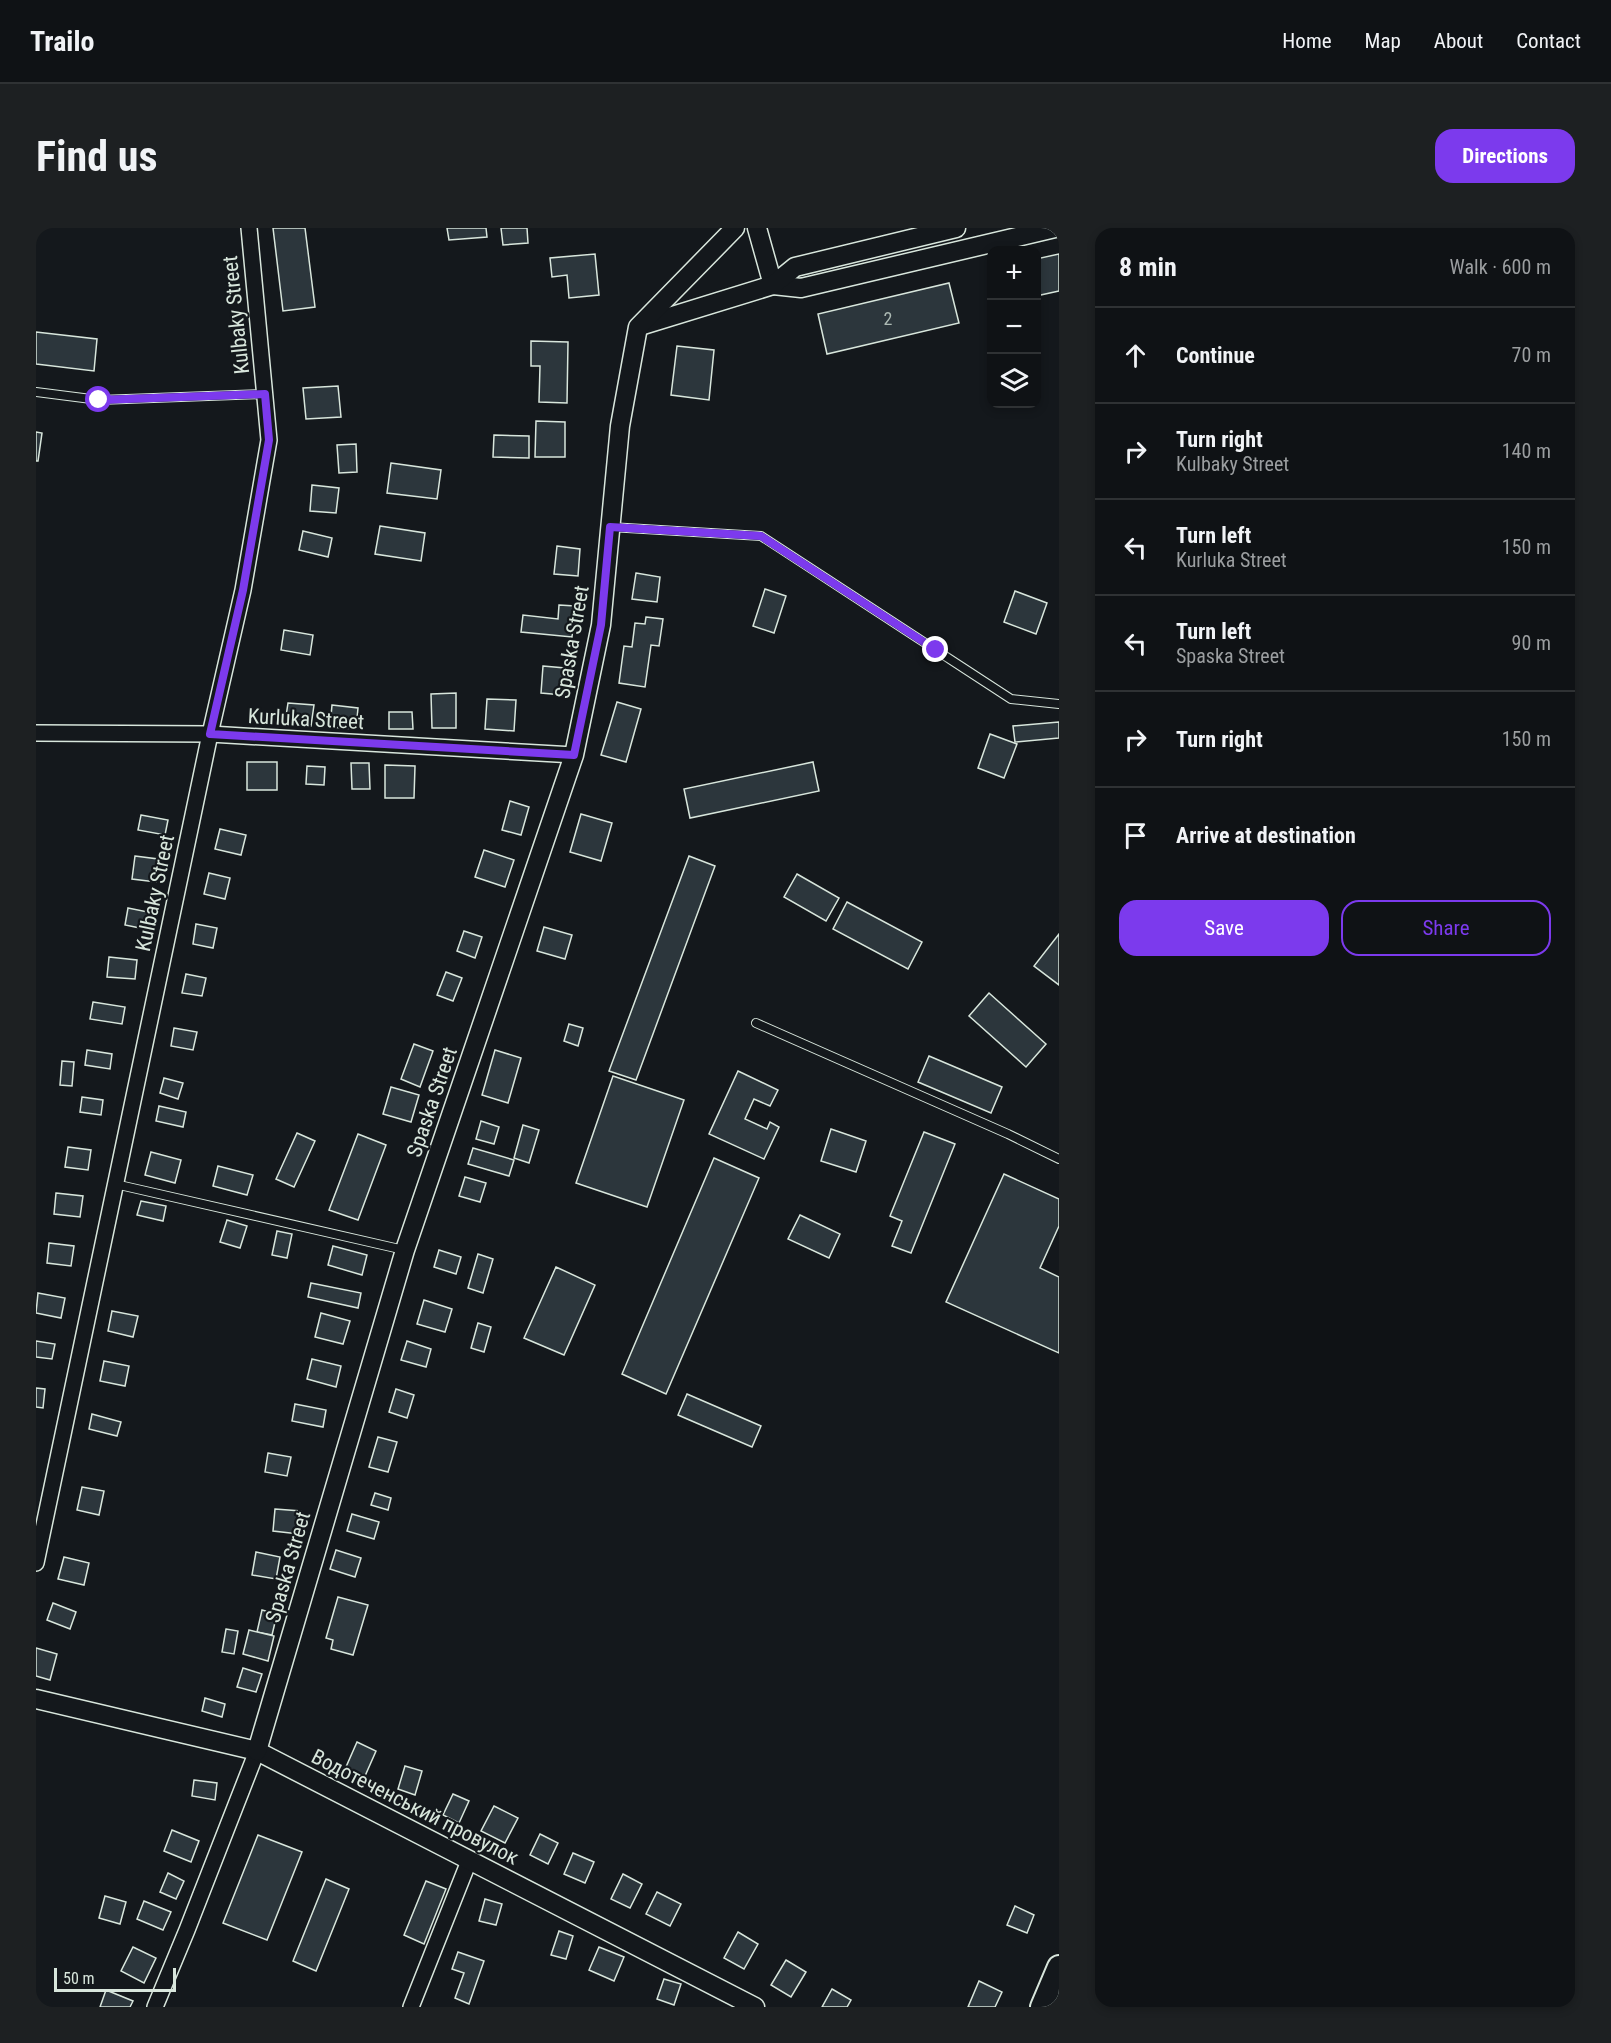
<!DOCTYPE html>
<meta charset="utf-8">
<style>
:root{--surface:#0f1215;--page:#1d2022;--text:#f1f3f6;--muted:#9b9ea0;--line:#2f3234;--accent:#7c3aed}
body{margin:0;font-family:"Roboto Condensed",sans-serif;background:var(--page);color:var(--text)}
.controls{position:absolute;right:18px;top:18px;display:grid;overflow:hidden;border-radius:12px;box-shadow:0 3px 9px #0003}
.controls button{width:54px;height:54px;display:grid;place-items:center;padding:0;border:0;border-bottom:2px solid var(--line);background:var(--surface);color:var(--text);font:30px sans-serif}
.scale{position:absolute;left:18px;bottom:15px;width:122px;box-sizing:border-box;padding-left:6px;border:3px solid #d8e6dc;border-top:0;font-size:16px;line-height:21px;white-space:nowrap;color:#d8e6dc;-webkit-text-stroke:4px #14181c;paint-order:stroke}
.stop{position:absolute;width:18px;height:18px;margin:-14px;border:4px solid #7c3aed;border-radius:50%;background:#fff}
.stop.end{background:#7c3aed;border-color:#fff;box-shadow:0 2px 6px #0008}
.list{margin:0;padding:0;list-style:none}
h2{display:flex;justify-content:space-between;align-items:center;height:78px;margin:0;padding:0 24px;font-size:26px}
h2 small{font-size:20px;font-weight:400;color:var(--muted)}
.list li{display:grid;grid-template-columns:39px 1fr auto;gap:18px;align-items:center;box-sizing:border-box;height:96px;padding:0 24px;border-top:2px solid var(--line)}
.list b{display:block;font-size:22px;white-space:nowrap}
.list p{margin:0;font-size:20px;white-space:nowrap;color:var(--muted)}
.list em{font-size:20px;font-style:normal;color:var(--muted)}
.actions{display:flex;gap:12px;padding:18px 24px}
.actions a{flex:1;padding:14px 0;border:2px solid var(--accent);border-radius:18px;text-align:center;font-size:21px;color:var(--accent)}
.actions .main{background:var(--accent);color:#fff}
.icon{flex:none;width:33px;height:33px;fill:none;stroke:currentColor;stroke-width:2;stroke-linecap:round;stroke-linejoin:round}
.map{position:relative;flex:none;width:1023px;height:1779px;overflow:hidden;border-radius:18px}
header{display:flex;align-items:center;gap:36px;box-sizing:border-box;height:84px;padding:0 30px;background:var(--surface);border-bottom:2px solid var(--line)}
header strong{font-size:28px}
nav{display:flex;gap:33px;margin-inline-start:auto;font-size:21px}
.intro{display:flex;align-items:center;justify-content:space-between;box-sizing:border-box;height:144px;padding:0 36px}
h1{margin:0;font-size:42px}
.button{padding:15px 27px;border-radius:18px;background:var(--accent);color:#fff;font-size:21px;font-weight:700}
main{display:flex;gap:36px;padding:0 36px}
aside{flex:1;background:var(--surface);border-radius:18px;box-shadow:0 3px 9px #0003}
.map>svg:first-child{display:block}
.building{fill:#2c363c;stroke:#d8e6dc;stroke-width:1.5}
.lines{fill:none;stroke-linecap:round;stroke-linejoin:round}
.service-casing{stroke:#d8e6dc;stroke-width:10}
.minor-casing{stroke:#d8e6dc;stroke-width:18}
.tertiary-casing{stroke:#d8e6dc;stroke-width:21}
.primary-casing{stroke:#d8e6dc;stroke-width:26}
.service{stroke:#14181c;stroke-width:8}
.minor{stroke:#14181c;stroke-width:15}
.tertiary{stroke:#14181c;stroke-width:18}
.primary{stroke:#14181c;stroke-width:22}
.route{stroke:#7c3aed;stroke-width:8}
.labels{text-anchor:middle;dominant-baseline:central;stroke-width:4.5;stroke-linejoin:round;paint-order:stroke}
.number-label{font-size:18px;fill:#adbab4}
.street-label{font-size:21px;fill:#d8e6dc;stroke:#14181c}
</style>
<header>
<strong>Trailo</strong>
<nav><a>Home</a><a>Map</a><a>About</a><a>Contact</a></nav>
</header>
<div class="intro"><h1>Find us</h1><a class="button">Directions</a></div>
<main>
<div class="map">
<svg width="1023" height="1779" viewBox="0 0 1023 1779">
<rect width="100%" height="100%" fill="#14181c"/>
<g class="building">
<polygon points="237,0 269,0 279,79 247,83"/>
<polygon points="411,0 450,0 451,9 413,12"/>
<polygon points="465,0 491,0 492,15 467,17"/>
<polygon points="559,26 563,67 533,70 531,47 516,49 514,30"/>
<polygon points="1023,26 1023,63 1000,68 1000,31"/>
<polygon points="913,55 923,95 791,126 782,86"/>
<polygon points="0,104 61,111 58,143 0,136"/>
<polygon points="495,113 532,114 531,175 503,174 504,138 495,138"/>
<polygon points="641,118 678,122 673,172 635,167"/>
<polygon points="302,158 305,189 270,191 267,160"/>
<polygon points="500,193 529,194 529,229 499,229"/>
<polygon points="0,204 6,205 2,233 0,233"/>
<polygon points="458,207 493,208 493,230 457,229"/>
<polygon points="320,216 321,244 303,245 301,217"/>
<polygon points="355,235 405,242 401,271 351,265"/>
<polygon points="276,257 303,260 300,285 274,283"/>
<polygon points="344,298 389,305 385,333 339,326"/>
<polygon points="267,303 296,310 292,329 263,322"/>
<polygon points="521,318 544,321 542,348 518,346"/>
<polygon points="600,345 624,349 621,374 596,371"/>
<polygon points="729,361 750,368 738,405 717,398"/>
<polygon points="979,363 1011,375 1000,406 968,394"/>
<polygon points="523,377 539,378 536,409 485,404 487,387 522,391"/>
<polygon points="610,389 627,391 623,418 615,417 609,459 583,455 588,418 596,419 599,395 609,396"/>
<polygon points="248,402 277,407 274,427 245,422"/>
<polygon points="507,438 529,440 527,467 505,465"/>
<polygon points="420,465 420,500 396,500 395,466"/>
<polygon points="451,471 480,472 478,503 449,501"/>
<polygon points="581,474 605,481 590,534 565,527"/>
<polygon points="252,475 278,477 275,498 249,495"/>
<polygon points="296,477 322,480 320,501 294,499"/>
<polygon points="353,484 376,484 377,501 353,501"/>
<polygon points="1023,494 1023,510 979,514 977,498"/>
<polygon points="954,506 981,516 968,550 942,540"/>
<rect x="211" y="534" width="30" height="28"/>
<polygon points="777,534 783,563 654,590 648,561"/>
<polygon points="315,535 333,535 334,561 316,561"/>
<polygon points="349,537 379,538 378,570 349,570"/>
<polygon points="271,538 289,539 288,557 270,556"/>
<polygon points="474,573 493,579 485,607 466,602"/>
<polygon points="545,586 576,595 565,633 534,624"/>
<polygon points="105,587 132,592 129,607 102,602"/>
<polygon points="184,601 210,607 205,627 179,621"/>
<polygon points="448,622 478,632 469,659 439,649"/>
<polygon points="99,628 122,631 120,654 96,651"/>
<polygon points="653,628 679,638 600,852 573,843"/>
<polygon points="173,645 194,650 189,671 168,666"/>
<polygon points="761,646 803,670 790,693 748,669"/>
<polygon points="811,674 886,714 872,741 797,701"/>
<polygon points="92,680 112,684 109,701 89,697"/>
<polygon points="160,696 181,700 177,720 157,716"/>
<polygon points="508,699 536,707 529,731 501,723"/>
<polygon points="428,703 446,709 439,730 421,723"/>
<polygon points="1023,706 1023,757 998,738"/>
<polygon points="73,729 101,732 99,751 71,749"/>
<polygon points="410,744 426,750 417,773 401,767"/>
<polygon points="150,746 170,750 166,768 146,765"/>
<polygon points="953,765 1010,816 990,839 933,788"/>
<polygon points="57,774 89,779 86,796 54,791"/>
<polygon points="533,796 547,800 542,818 528,813"/>
<polygon points="138,800 161,804 157,822 135,818"/>
<polygon points="378,816 397,823 384,859 365,851"/>
<polygon points="51,822 76,826 74,841 49,837"/>
<polygon points="459,822 485,830 472,875 446,867"/>
<polygon points="893,828 966,859 955,885 882,854"/>
<polygon points="26,833 38,834 36,858 24,857"/>
<polygon points="702,843 742,862 734,878 718,871 709,891 731,901 734,894 743,899 728,931 673,906"/>
<polygon points="577,848 648,872 611,979 540,955"/>
<polygon points="128,850 147,855 142,871 124,865"/>
<polygon points="355,859 383,867 375,894 347,886"/>
<polygon points="46,869 67,872 65,887 44,884"/>
<polygon points="123,878 150,884 147,899 120,893"/>
<polygon points="445,893 463,899 458,916 440,911"/>
<polygon points="487,897 503,902 493,935 478,930"/>
<polygon points="795,901 830,913 820,944 785,933"/>
<polygon points="888,904 919,916 875,1025 856,1018 866,993 854,988"/>
<polygon points="261,905 279,913 258,959 240,951"/>
<polygon points="322,906 350,917 322,992 293,982"/>
<polygon points="32,919 55,922 52,942 29,939"/>
<polygon points="437,920 478,932 473,948 432,936"/>
<polygon points="115,924 145,932 139,955 109,947"/>
<polygon points="678,930 723,950 630,1166 586,1146"/>
<polygon points="182,938 217,947 211,967 177,958"/>
<polygon points="968,946 1023,971 1023,998 1004,1040 1023,1049 1023,1125 910,1074"/>
<polygon points="429,949 450,955 444,974 423,968"/>
<polygon points="20,965 47,968 44,989 18,986"/>
<polygon points="105,973 130,978 127,993 101,987"/>
<polygon points="764,987 804,1006 793,1030 752,1011"/>
<polygon points="191,992 211,998 204,1020 184,1014"/>
<polygon points="241,1003 256,1006 251,1030 236,1027"/>
<polygon points="13,1015 38,1018 35,1038 11,1035"/>
<polygon points="297,1018 331,1027 326,1047 292,1037"/>
<polygon points="403,1022 425,1029 420,1046 398,1039"/>
<polygon points="442,1026 457,1031 447,1065 432,1060"/>
<polygon points="520,1039 559,1057 528,1127 488,1110"/>
<polygon points="275,1055 325,1065 322,1080 272,1069"/>
<polygon points="2,1065 29,1070 25,1090 0,1085"/>
<polygon points="388,1072 416,1081 409,1104 381,1096"/>
<polygon points="76,1083 102,1088 97,1109 72,1103"/>
<polygon points="285,1085 314,1093 307,1116 279,1109"/>
<polygon points="442,1095 455,1099 448,1124 435,1120"/>
<polygon points="0,1113 19,1116 16,1131 0,1129"/>
<polygon points="371,1113 395,1121 390,1139 365,1132"/>
<polygon points="276,1131 305,1138 300,1159 271,1151"/>
<polygon points="68,1133 93,1138 89,1158 64,1153"/>
<polygon points="0,1160 9,1161 7,1180 0,1179"/>
<polygon points="360,1161 378,1167 371,1190 353,1184"/>
<polygon points="651,1166 725,1198 716,1219 642,1187"/>
<polygon points="259,1176 290,1182 287,1199 256,1193"/>
<polygon points="56,1186 85,1194 81,1208 53,1201"/>
<polygon points="342,1209 361,1214 352,1244 333,1239"/>
<polygon points="232,1225 255,1229 251,1248 229,1244"/>
<polygon points="46,1259 68,1263 63,1287 41,1282"/>
<polygon points="339,1265 355,1270 352,1282 335,1277"/>
<polygon points="239,1281 265,1283 263,1306 237,1303"/>
<polygon points="316,1286 343,1294 338,1311 311,1303"/>
<polygon points="300,1322 325,1330 319,1349 294,1341"/>
<polygon points="220,1324 244,1329 240,1351 216,1347"/>
<polygon points="28,1329 53,1335 48,1357 22,1351"/>
<polygon points="302,1369 332,1377 317,1427 295,1421 297,1412 290,1410"/>
<polygon points="17,1375 40,1384 34,1401 11,1392"/>
<polygon points="226,1382 241,1386 236,1407 221,1404"/>
<polygon points="190,1401 202,1403 198,1426 186,1424"/>
<polygon points="213,1402 238,1408 232,1433 207,1426"/>
<polygon points="0,1420 21,1426 14,1452 0,1448"/>
<polygon points="207,1440 226,1446 220,1464 201,1459"/>
<polygon points="169,1470 189,1476 186,1489 166,1483"/>
<polygon points="321,1514 340,1523 329,1548 310,1539"/>
<polygon points="369,1538 386,1543 379,1567 362,1561"/>
<polygon points="158,1552 181,1555 179,1572 156,1568"/>
<polygon points="417,1566 433,1573 423,1595 407,1587"/>
<polygon points="458,1578 482,1590 469,1615 445,1603"/>
<polygon points="136,1602 163,1613 155,1634 128,1623"/>
<polygon points="504,1606 522,1615 512,1636 494,1627"/>
<polygon points="222,1607 266,1624 231,1712 187,1695"/>
<polygon points="537,1625 558,1634 549,1655 528,1646"/>
<polygon points="132,1645 148,1653 140,1671 124,1664"/>
<polygon points="587,1646 606,1656 594,1680 575,1671"/>
<polygon points="290,1651 313,1661 280,1743 257,1733"/>
<polygon points="390,1653 410,1661 388,1716 368,1707"/>
<polygon points="621,1664 645,1676 634,1698 610,1686"/>
<polygon points="69,1668 90,1674 84,1696 63,1690"/>
<polygon points="449,1671 466,1676 460,1697 443,1693"/>
<polygon points="108,1673 135,1684 127,1702 101,1691"/>
<polygon points="979,1678 998,1687 991,1705 971,1697"/>
<polygon points="523,1703 537,1708 530,1731 515,1727"/>
<polygon points="702,1704 722,1716 708,1741 688,1730"/>
<polygon points="97,1719 120,1730 108,1755 85,1743"/>
<polygon points="563,1719 588,1729 578,1753 553,1742"/>
<polygon points="422,1724 448,1733 433,1776 419,1770 428,1745 416,1741"/>
<polygon points="750,1732 770,1744 755,1769 735,1757"/>
<polygon points="628,1751 645,1756 638,1777 621,1771"/>
<polygon points="943,1753 966,1764 959,1779 932,1779"/>
<polygon points="796,1761 815,1772 811,1779 786,1779"/>
<polygon points="70,1762 97,1773 94,1779 64,1779"/>
</g>
<g class="lines">
<defs>
<g id="service">
<polyline points="0,164 63,172 229,166"/>
<polyline points="574,299 725,308 975,471 1023,476"/>
<polyline points="720,795 972,906 1023,931"/>
<polyline points="79,956 368,1022"/>
</g>
<g id="minor">
<polyline points="0,505 174,506 538,527"/>
<polyline points="0,1335 174,506 207,362 233,212 213,0"/>
<polyline points="119,1779 151,1702 221,1523"/>
<polyline points="375,1779 433,1633"/>
</g>
<g id="tertiary">
<polyline points="721,0 737,57"/>
<polyline points="737,57 765,60 1019,0"/>
<polyline points="604,98 737,57 759,39 920,0"/>
<polyline points="0,1471 221,1523 719,1779"/>
<polyline points="221,1523 369,1022 538,527 565,397 584,198 602,99 699,0"/>
</g>
<polyline id="primary" points="1006,1779 1023,1739"/>
</defs>
<use href="#service" class="service-casing"/>
<use href="#minor" class="minor-casing"/>
<use href="#tertiary" class="tertiary-casing"/>
<use href="#primary" class="primary-casing"/>
<use href="#service" class="service"/>
<use href="#minor" class="minor"/>
<use href="#tertiary" class="tertiary"/>
<use href="#primary" class="primary"/>
</g>
<g class="lines">
<polyline class="route" points="63,172 229,166 233,212 207,362 174,506 538,527 565,397 574,299 725,308 900,422"/>
</g>
<g class="labels">
<g class="number-label">
<text x="852" y="90">2</text>
</g>
<g class="street-label">
<text transform="translate(200 87) rotate(-96)">Kulbaky Street</text>
<text transform="translate(536 414) rotate(-80)">Spaska Street</text>
<text transform="translate(270 491) rotate(3)">Kurluka Street</text>
<text transform="translate(119 665) rotate(-78)">Kulbaky Street</text>
<text transform="translate(396 874) rotate(-71)">Spaska Street</text>
<text transform="translate(252 1339) rotate(-74)">Spaska Street</text>
<text transform="translate(379 1579) rotate(27)">Водотеченський провулок</text>
</g>
</g>
</svg>
<div class="controls">
<button>+</button>
<button>−</button>
<button><svg class="icon" aria-label="layers" viewBox="0 0 24 24"><path d="M12 4l9 5-9 5-9-5zM3 14l9 5 9-5"/></svg></button>
</div>
<div class="scale">50 m</div>
<div class="stop" style="left:63px;top:172px"></div>
<div class="stop end" style="left:900px;top:422px"></div>
</div>
<aside>
<h2>8 min<small>Walk · 600 m</small></h2>
<ul class="list">
<li><svg class="icon" aria-label="ahead" viewBox="0 0 24 24"><path d="M12 20V5M6 11l6-6 6 6"/></svg><div><b>Continue</b></div><em>70 m</em></li>
<li><svg class="icon" aria-label="right" viewBox="0 0 24 24"><path d="M7 20v-9h11M14 6l5 5-5 5"/></svg><div><b>Turn right</b><p>Kulbaky Street</p></div><em>140 m</em></li>
<li><svg class="icon" aria-label="left" viewBox="0 0 24 24"><path d="M17 20v-9H6M10 6l-5 5 5 5"/></svg><div><b>Turn left</b><p>Kurluka Street</p></div><em>150 m</em></li>
<li><svg class="icon" aria-label="left" viewBox="0 0 24 24"><path d="M17 20v-9H6M10 6l-5 5 5 5"/></svg><div><b>Turn left</b><p>Spaska Street</p></div><em>90 m</em></li>
<li><svg class="icon" aria-label="right" viewBox="0 0 24 24"><path d="M7 20v-9h11M14 6l5 5-5 5"/></svg><div><b>Turn right</b></div><em>150 m</em></li>
<li><svg class="icon" aria-label="arrive" viewBox="0 0 24 24"><path d="M6 21V4h12l-3 4 3 4H6"/></svg><div><b>Arrive at destination</b></div></li>
</ul>
<div class="actions"><a class="main">Save</a><a>Share</a></div>
</aside>
</main>
